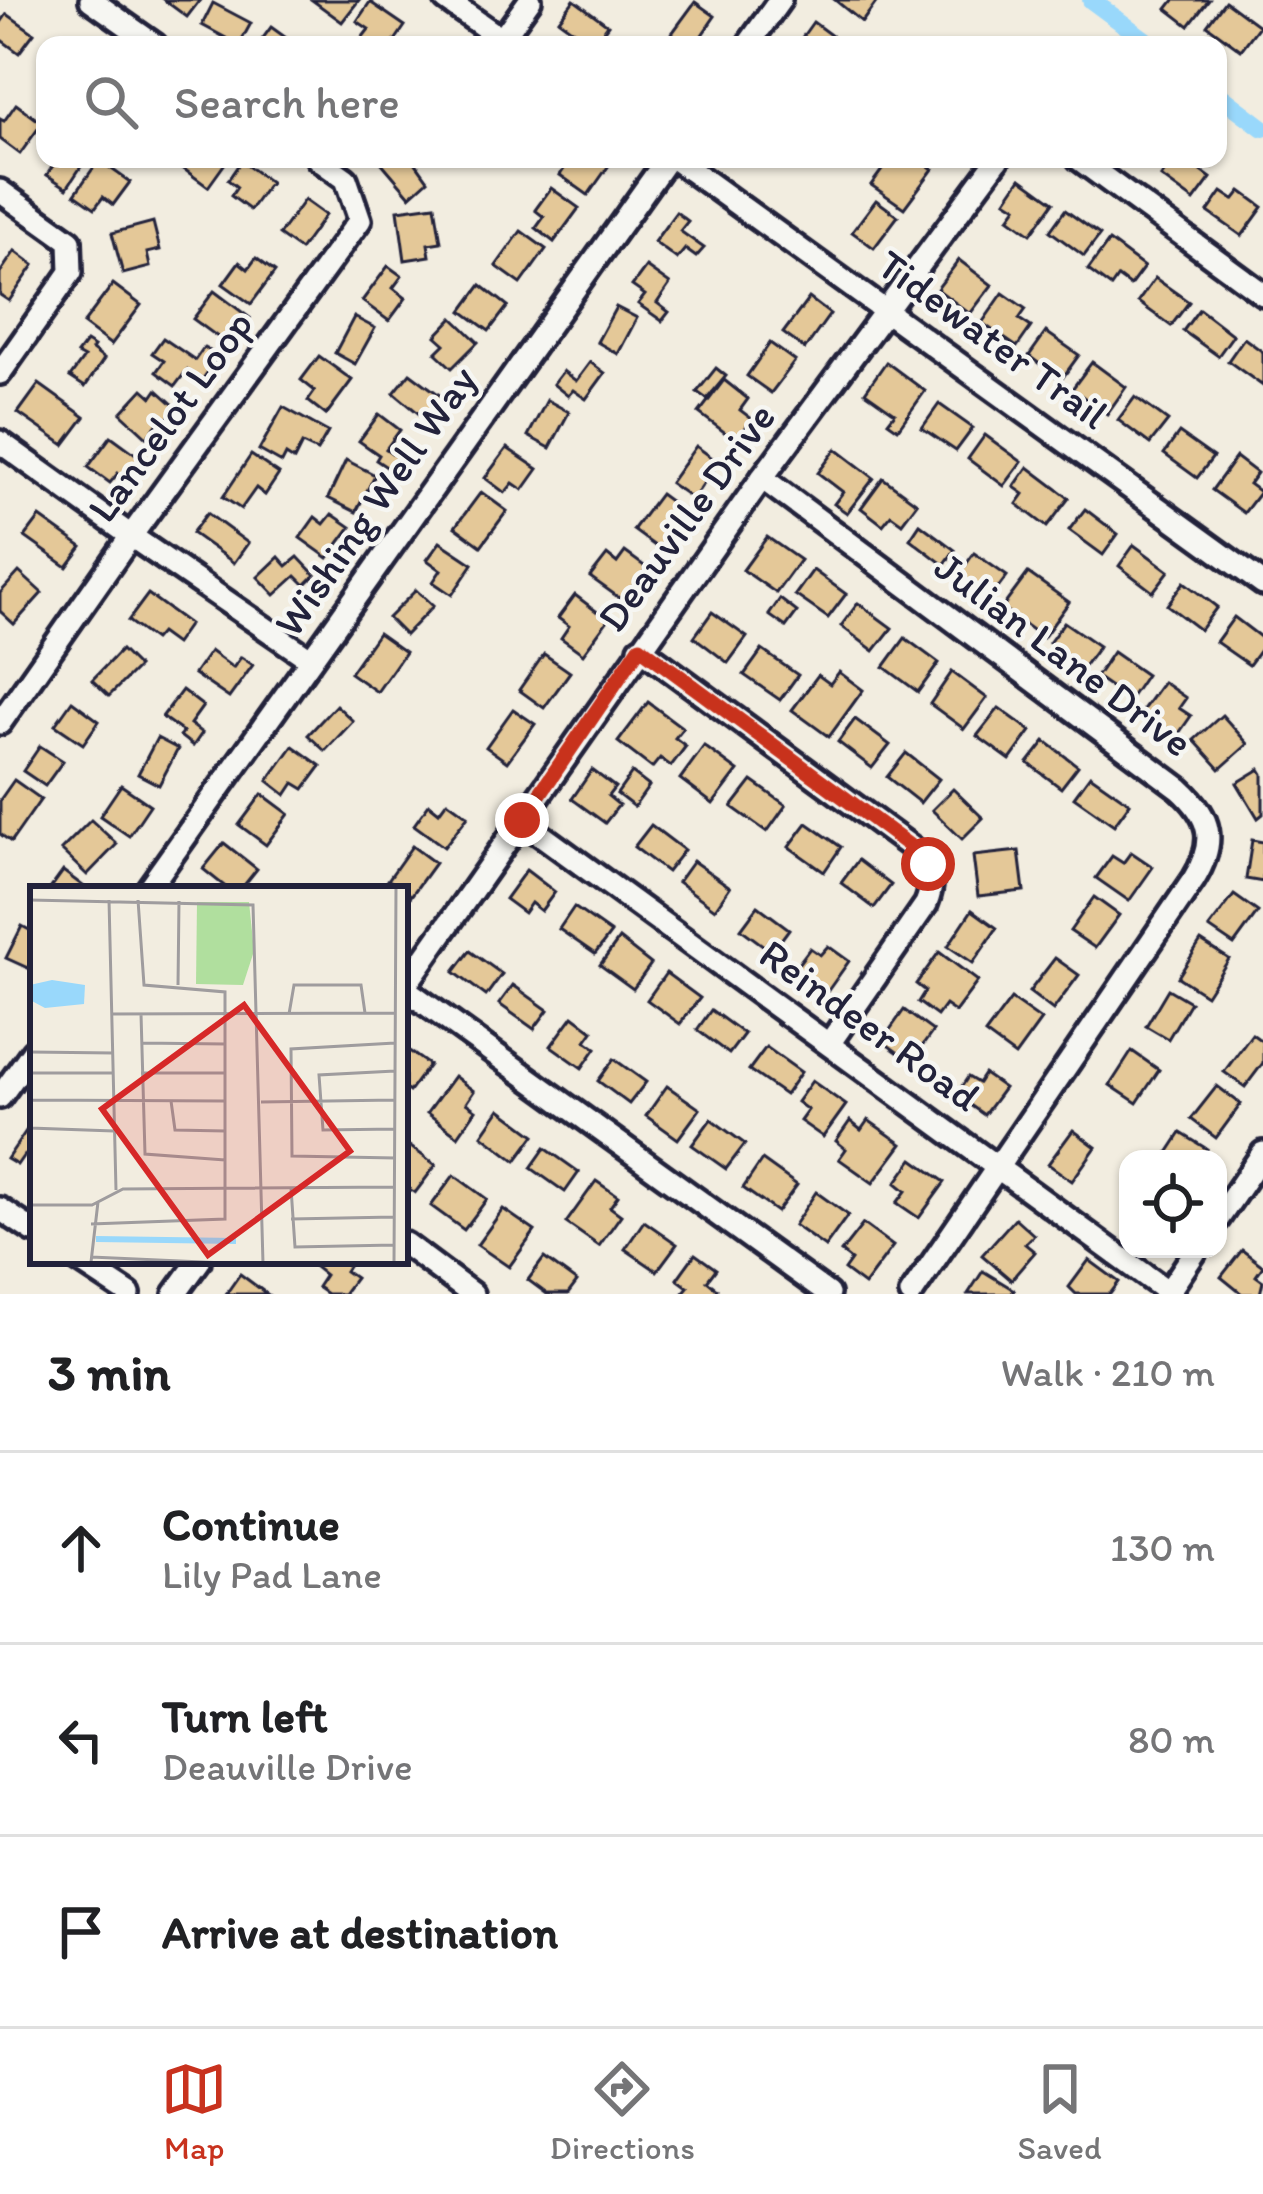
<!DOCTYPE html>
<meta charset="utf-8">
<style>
:root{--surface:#fff;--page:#f2f2f2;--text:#202124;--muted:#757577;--line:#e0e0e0;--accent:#c8321e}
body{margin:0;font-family:Itim,sans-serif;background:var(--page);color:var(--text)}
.controls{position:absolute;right:36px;bottom:36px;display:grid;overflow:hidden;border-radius:24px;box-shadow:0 3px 9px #0004}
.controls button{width:108px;height:108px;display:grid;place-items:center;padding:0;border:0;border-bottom:3px solid var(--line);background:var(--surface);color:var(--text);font:60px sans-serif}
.stop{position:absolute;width:36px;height:36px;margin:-27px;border:9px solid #c8321e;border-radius:50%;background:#fff}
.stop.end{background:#c8321e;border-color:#fff;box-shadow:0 3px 12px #0008}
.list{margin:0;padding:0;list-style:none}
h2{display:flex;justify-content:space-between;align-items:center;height:156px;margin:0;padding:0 48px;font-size:51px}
h2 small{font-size:39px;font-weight:400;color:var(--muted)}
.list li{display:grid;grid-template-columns:78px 1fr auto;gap:36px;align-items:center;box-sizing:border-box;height:192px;padding:0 48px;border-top:3px solid var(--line)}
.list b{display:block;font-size:45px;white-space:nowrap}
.list p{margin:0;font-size:39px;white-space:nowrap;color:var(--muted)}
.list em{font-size:39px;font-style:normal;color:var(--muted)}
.icon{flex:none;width:66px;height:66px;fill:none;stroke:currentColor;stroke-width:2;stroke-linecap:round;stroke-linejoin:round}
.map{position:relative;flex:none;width:1263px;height:1294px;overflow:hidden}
.search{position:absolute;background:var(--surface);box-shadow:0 3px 9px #0004;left:36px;right:36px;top:36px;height:132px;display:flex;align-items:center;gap:30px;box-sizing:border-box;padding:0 42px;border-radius:24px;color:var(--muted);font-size:45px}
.sheet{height:732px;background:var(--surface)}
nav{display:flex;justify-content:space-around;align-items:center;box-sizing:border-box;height:168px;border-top:3px solid var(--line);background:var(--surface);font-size:33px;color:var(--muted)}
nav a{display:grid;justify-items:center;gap:6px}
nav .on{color:var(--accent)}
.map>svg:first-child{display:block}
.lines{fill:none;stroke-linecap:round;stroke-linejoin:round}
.canal{stroke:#99d8fb;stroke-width:18}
.building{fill:#e4c898;stroke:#22223b;stroke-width:3}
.minor-casing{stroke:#22223b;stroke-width:30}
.minor{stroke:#f6f6f2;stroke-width:21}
.route{stroke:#c8321e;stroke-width:15}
.labels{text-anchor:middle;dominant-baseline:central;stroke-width:9;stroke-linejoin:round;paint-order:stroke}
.street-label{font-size:42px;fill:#22223b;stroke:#f6f6f2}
.inset-river{fill:none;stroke:#99d8fb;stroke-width:6}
.inset-road{fill:none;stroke:#9f9c9e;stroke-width:3}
.view{fill:#d62828;fill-opacity:0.15;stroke:#d62828;stroke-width:6}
.inset-edge{fill:none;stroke:#22223b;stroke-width:6}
</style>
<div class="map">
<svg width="1263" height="1294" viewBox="0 0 1263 1294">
<rect width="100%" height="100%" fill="#f2ede0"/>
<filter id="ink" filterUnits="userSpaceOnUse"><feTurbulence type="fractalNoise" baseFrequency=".00833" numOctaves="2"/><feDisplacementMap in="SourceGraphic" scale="24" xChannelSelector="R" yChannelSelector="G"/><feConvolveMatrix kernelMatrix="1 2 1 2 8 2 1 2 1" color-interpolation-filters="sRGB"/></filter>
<g filter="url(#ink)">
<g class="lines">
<g class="canal">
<polyline points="1091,0 1152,45"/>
<polyline points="1218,94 1263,128"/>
</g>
</g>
<g class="building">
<polygon points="164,0 200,0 187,17"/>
<polygon points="312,0 359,0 342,22"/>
<polygon points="574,0 608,25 593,45 559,20"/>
<polygon points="835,0 878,0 862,22"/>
<polygon points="1174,0 1209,0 1189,26 1167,9"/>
<polygon points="1225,1 1259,26 1241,50 1207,25"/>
<polygon points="370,2 405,26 392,45 372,45 362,38 369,29 357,21"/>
<polygon points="695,2 715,16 695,45 683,45 670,36"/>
<polygon points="213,3 251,23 239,45 202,25"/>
<polygon points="7,14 34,33 19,53 0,39 0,24"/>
<polygon points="813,22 844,45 798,43"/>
<polygon points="271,27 296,45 258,45"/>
<polygon points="16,104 42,123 20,154 0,139 0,119 4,121"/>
<polygon points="57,159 86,159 67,188 47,175"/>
<polygon points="180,159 228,159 208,187 177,164"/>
<polygon points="384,159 419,159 415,162 428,180 410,196 381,162"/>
<polygon points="562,159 608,159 612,161 588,195 560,175 564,169 558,165"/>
<polygon points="890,159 898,159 903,163 906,159 918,159 933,169 904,208 871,185"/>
<polygon points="1174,159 1208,159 1200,170 1211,178 1194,201 1161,177"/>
<polygon points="99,160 130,182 113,205 103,197 95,208 75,194"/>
<polygon points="241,161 270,182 250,210 231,196 237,187 228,180"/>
<polygon points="1021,178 1054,202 1031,234 1009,218 1017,207 1006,200"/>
<polygon points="551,188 579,208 554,242 536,228 544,217 535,210"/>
<polygon points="1241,191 1263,207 1242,236 1208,212 1222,192 1234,200"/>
<polygon points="304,200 325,215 300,250 279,235"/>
<polygon points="876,200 898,216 874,248 852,232"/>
<polygon points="435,205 441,242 428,244 430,256 405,260 398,210"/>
<polygon points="1065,210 1100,235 1084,256 1050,231"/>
<polygon points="676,212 688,221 680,231 704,248 696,257 685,249 677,259 654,242"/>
<polygon points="153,222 160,250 147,253 150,267 123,274 112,233"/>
<polygon points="521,231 546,249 521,284 496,266"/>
<polygon points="1109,241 1144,267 1130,286 1118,277 1111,287 1088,270"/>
<polygon points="15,251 34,265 9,301 0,295 0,273"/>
<polygon points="256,258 275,272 251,304 223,284 239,262 248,269"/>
<polygon points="959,260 992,285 970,314 937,289"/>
<polygon points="388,266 402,276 393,288 406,298 389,321 362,301"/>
<polygon points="646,267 670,284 657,303 669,312 662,321 638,304 645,295 632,286"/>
<polygon points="1155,278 1189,302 1171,326 1138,302"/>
<polygon points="113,284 141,305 111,345 83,324"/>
<polygon points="481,285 508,306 489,331 462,311"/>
<polygon points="214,291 250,318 230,346 193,319"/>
<polygon points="1003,293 1026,309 1019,319 1031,327 1017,347 982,323"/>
<polygon points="809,298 830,314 805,349 783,333"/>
<polygon points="616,307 637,318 618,354 597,342"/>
<polygon points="1199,309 1233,335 1218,356 1183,331"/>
<polygon points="354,317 375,328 355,364 335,353"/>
<polygon points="453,318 478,342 452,368 436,353 445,344 436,336"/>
<polygon points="1046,332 1079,355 1061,380 1029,356"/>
<polygon points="163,338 195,360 204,347 219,357 202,380 187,370 175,386 156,372 164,361 152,353"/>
<polygon points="1244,338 1263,352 1263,386 1228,361"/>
<polygon points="86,342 94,347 92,350 104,359 85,387 70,377 84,358 77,354"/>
<polygon points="770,343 795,361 771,393 747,376"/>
<polygon points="319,356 352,380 326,415 308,401 315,391 301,380"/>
<polygon points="590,362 605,373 586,399 573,390 568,396 553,384 563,371 576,381"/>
<polygon points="886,362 925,391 898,429 888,422 895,413 865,392"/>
<polygon points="1092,362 1126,387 1107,414 1072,389"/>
<polygon points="716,368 726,376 707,399 697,392"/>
<polygon points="410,373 445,399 428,421 394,393"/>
<polygon points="724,380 748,399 740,410 752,419 736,441 699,413"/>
<polygon points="39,384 85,417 64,445 18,413"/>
<polygon points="143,389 152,397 157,390 176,407 166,420 163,417 147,437 121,413"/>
<polygon points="1135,397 1168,421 1150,444 1118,420"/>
<polygon points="547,400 569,412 550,448 528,436"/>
<polygon points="939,404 973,428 956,451 922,428"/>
<polygon points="283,407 328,432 317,451 302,444 294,460 286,455 282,463 259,450"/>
<polygon points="379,414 400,430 386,449 399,458 391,470 376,460 379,455 359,441"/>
<polygon points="1179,433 1213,457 1197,478 1164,454"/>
<polygon points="985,435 1022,462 1004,486 968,459"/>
<polygon points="111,436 144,460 129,481 118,473 110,483 88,467"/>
<polygon points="696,446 718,462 693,499 670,483"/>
<polygon points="507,448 538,469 523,490 513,483 505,493 485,478"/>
<polygon points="836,449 874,478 847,513 834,504 843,492 818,473"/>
<polygon points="251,455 279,474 265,495 256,488 241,509 223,497"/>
<polygon points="1236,457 1257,473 1249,484 1260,492 1244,513 1212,490"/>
<polygon points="346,460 375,475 356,512 328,498"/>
<polygon points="1028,467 1069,498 1047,527 1017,504 1024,494 1014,487"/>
<polygon points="883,478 917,503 902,523 891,515 883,525 861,508"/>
<polygon points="481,492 507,511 481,546 455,527"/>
<polygon points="660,494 686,513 659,549 633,530"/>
<polygon points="1085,509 1118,534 1103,555 1069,530"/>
<polygon points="207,513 248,543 234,563 192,533"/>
<polygon points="332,514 351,527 328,558 300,538 315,517 324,524"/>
<polygon points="40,517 82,547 67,567 25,537"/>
<polygon points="920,524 955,550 944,565 910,539"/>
<polygon points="767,537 800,560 776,593 743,570"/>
<polygon points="440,542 473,564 452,595 433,582 441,570 427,560"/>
<polygon points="1134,545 1169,571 1153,592 1119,566"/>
<polygon points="625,552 647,568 622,600 590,577 607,555 617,563"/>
<polygon points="974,553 1007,576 990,599 958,576"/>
<polygon points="279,557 287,566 298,557 315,575 305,585 296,576 275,595 258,577"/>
<polygon points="813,570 846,594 828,618 795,595"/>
<polygon points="19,572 42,593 14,624 0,611 0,593"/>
<polygon points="1028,573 1069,602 1043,638 1002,608"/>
<polygon points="1184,582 1217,607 1200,630 1167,605"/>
<polygon points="416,590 433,606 405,635 388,618"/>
<polygon points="148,594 189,624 175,644 160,633 154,640 128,621"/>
<polygon points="575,595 608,620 583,654 561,638 569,626 558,618"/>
<polygon points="780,599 797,612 786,627 769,615"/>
<polygon points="858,603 892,628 874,651 841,626"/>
<polygon points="712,612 747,637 728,663 694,637"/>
<polygon points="1234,617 1263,639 1263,646 1249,665 1216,642"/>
<polygon points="1064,622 1099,646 1083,668 1049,643"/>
<polygon points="378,633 405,652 377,692 350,673"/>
<polygon points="905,638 939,663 918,692 884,667"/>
<polygon points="121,650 138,667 109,696 92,680"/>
<polygon points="762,650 798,675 780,700 744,675"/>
<polygon points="210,651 233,668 241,657 253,665 229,698 194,674"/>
<polygon points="1113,652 1146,675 1129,700 1096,677"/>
<polygon points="544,654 570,672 544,708 519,690"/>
<polygon points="839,672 863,690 829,737 792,710 818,675 830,684"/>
<polygon points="952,672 987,698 964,729 930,704"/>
<polygon points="1163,682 1186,698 1179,708 1191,716 1177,736 1142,711"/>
<polygon points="182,690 203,706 190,724 202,733 193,746 180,736 183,732 162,717"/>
<polygon points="72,701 99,721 83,744 55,725"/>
<polygon points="648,702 683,728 675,738 686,746 671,766 660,758 652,768 618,742"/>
<polygon points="336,705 353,721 325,751 308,735"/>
<polygon points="999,708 1031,731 1010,760 977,736"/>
<polygon points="513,709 535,724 507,762 486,747"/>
<polygon points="1222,715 1248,744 1220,769 1194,740"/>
<polygon points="855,719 890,745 872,768 838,742"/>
<polygon points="157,738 178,749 159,785 138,774"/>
<polygon points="1045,741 1078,766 1061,788 1028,763"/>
<polygon points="40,746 63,761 45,786 23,771"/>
<polygon points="293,746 321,766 304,789 294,783 286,795 268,781"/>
<polygon points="704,746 738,771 713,804 680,779"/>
<polygon points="906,753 939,779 920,803 887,777"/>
<polygon points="1260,769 1263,774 1263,814 1258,818 1237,783"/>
<polygon points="592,770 615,787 608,796 619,805 605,823 572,799"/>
<polygon points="632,773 649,786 634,807 617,794"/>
<polygon points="1090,775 1130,803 1114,825 1074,797"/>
<polygon points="14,780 41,799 11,842 0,834 0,800"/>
<polygon points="752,781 786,805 767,832 732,807"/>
<polygon points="121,785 150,805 129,836 100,816"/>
<polygon points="953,789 983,818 962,839 932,810"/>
<polygon points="262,794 289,814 266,845 239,825"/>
<polygon points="447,801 468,816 444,847 414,825 429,804 439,812"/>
<polygon points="91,820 117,844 87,875 61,850"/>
<polygon points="807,823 841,847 824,872 789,847"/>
<polygon points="651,825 684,850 667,872 634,847"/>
<polygon points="1252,840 1263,842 1263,882 1246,879"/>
<polygon points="224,843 257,869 241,889 228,889 203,869"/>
<polygon points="412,846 435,863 411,896 405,889 388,880"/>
<polygon points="1019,851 1024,891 978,896 973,856"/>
<polygon points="1131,852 1153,867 1129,901 1096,878 1112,856 1123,863"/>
<polygon points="858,860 891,885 874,908 841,883"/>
<polygon points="693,861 730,887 715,909 678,882"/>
<polygon points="526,870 555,892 541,911 531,903 524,913 505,899"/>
<polygon points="63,871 87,889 50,889"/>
<polygon points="1234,895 1258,912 1234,945 1209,928"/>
<polygon points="1094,897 1119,915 1095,948 1070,931"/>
<polygon points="758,906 789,929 772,952 741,929"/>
<polygon points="574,907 611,933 595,954 559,929"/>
<polygon points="972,910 997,928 973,963 948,946"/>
<polygon points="22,926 33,932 33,958 28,968 6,958"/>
<polygon points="619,939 651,964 633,989 600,965"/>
<polygon points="1201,941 1229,959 1206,995 1178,977"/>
<polygon points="828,946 849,961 827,992 795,968 810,948 820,955"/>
<polygon points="470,951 502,974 486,996 454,972"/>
<polygon points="939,952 978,981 955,1012 945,1005 937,1016 918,1002 925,991 916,984"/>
<polygon points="1055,958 1079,975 1053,1010 1029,992"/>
<polygon points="666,973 700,998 680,1024 647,1000"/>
<polygon points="513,985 548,1010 534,1029 499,1004"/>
<polygon points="1168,989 1190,1002 1168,1039 1146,1026"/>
<polygon points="1011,999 1041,1020 1015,1056 985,1034"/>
<polygon points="711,1010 744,1034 729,1054 697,1030"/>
<polygon points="904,1010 933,1031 911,1062 882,1041"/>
<polygon points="573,1016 593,1031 586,1041 596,1048 582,1068 551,1046"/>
<polygon points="1252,1034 1263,1042 1263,1063 1245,1087 1224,1072"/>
<polygon points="766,1047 801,1072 785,1095 749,1070"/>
<polygon points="405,1048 429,1065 409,1092 405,1089"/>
<polygon points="1132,1051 1159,1070 1137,1103 1110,1085"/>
<polygon points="614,1059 646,1082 629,1104 598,1081"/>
<polygon points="984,1074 1004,1088 984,1115 956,1095 968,1077 978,1083"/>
<polygon points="454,1076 474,1091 466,1103 476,1110 458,1136 427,1113"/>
<polygon points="812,1081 846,1105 823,1137 800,1121 808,1110 797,1102"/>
<polygon points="667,1086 700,1109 678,1139 646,1116"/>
<polygon points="1217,1086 1241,1104 1216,1138 1191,1119"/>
<polygon points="500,1109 535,1135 516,1161 482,1135"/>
<polygon points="711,1119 745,1144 726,1169 692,1145"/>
<polygon points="868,1120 902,1144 873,1183 839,1159 846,1149 836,1141 850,1121 861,1130"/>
<polygon points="28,1128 33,1131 33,1161 24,1155 17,1165 7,1159"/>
<polygon points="1073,1130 1096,1147 1072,1181 1048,1164"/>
<polygon points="1181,1133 1207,1149 1201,1159 1164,1159"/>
<polygon points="405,1143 436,1165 415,1193 405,1186"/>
<polygon points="545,1148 579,1172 565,1192 531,1168"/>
<polygon points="913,1159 945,1182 919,1218 897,1203 906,1191 896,1183"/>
<polygon points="762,1160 797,1185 777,1212 743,1188"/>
<polygon points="454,1175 487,1199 464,1230 431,1206"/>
<polygon points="596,1181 618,1196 610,1207 621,1215 599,1246 566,1223"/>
<polygon points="816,1192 848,1215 825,1247 794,1225"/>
<polygon points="503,1209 535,1231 509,1267 477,1245"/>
<polygon points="1015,1218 1034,1235 1025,1244 1035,1252 1011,1280 982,1255"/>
<polygon points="644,1221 677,1244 657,1271 625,1249"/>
<polygon points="863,1224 893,1246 864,1285 844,1270 851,1260 841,1252"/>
<polygon points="1242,1250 1263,1266 1256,1276 1263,1281 1260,1294 1242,1294 1221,1277"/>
<polygon points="695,1254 716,1269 707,1281 717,1289 714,1294 682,1294 688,1287 677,1279"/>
<polygon points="544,1258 577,1282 568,1294 547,1294 528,1280"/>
<polygon points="1089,1260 1119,1282 1110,1294 1076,1294 1069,1287"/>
<polygon points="320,1261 352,1261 345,1271 355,1278 343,1294 327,1294 317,1287 325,1275 315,1267"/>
<polygon points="983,1271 1014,1290 1011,1294 968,1294"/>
<polygon points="240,1274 267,1294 226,1294"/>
</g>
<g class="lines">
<defs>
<g id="minor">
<polyline points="91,0 155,45"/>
<polyline points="446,0 510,45"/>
<polyline points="502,39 530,0"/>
<polyline points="748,45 780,0"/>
<polyline points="675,159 1263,584"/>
<polyline points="1079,159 1263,294"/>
<polyline points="0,191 70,241 71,272 0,373"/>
<polyline points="0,442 131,536 310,659"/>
<path d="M 762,478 L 1180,789 C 1211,817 1217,841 1194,879 L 911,1294"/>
<path d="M 640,648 L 911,847 C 931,862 936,880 926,904 L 829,1044"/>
<polyline points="0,723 131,536 360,220 346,179 318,159"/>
<polyline points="522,821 1171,1294"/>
<polyline points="148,889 667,159"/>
<polyline points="405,986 762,478 998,159"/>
<polyline points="405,989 828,1294"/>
<polyline points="0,1097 33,1051"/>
<polyline points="0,1209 33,1231"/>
<polyline points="1218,1219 1263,1153"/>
<polyline points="405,1244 472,1294"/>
<polyline points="79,1261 129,1294"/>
<polyline points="175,1294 199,1261"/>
<polyline points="1167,1294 1197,1249"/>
</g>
</defs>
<use href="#minor" class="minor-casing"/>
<use href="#minor" class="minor"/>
</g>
</g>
<g class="lines" filter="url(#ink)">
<polyline class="route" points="522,820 640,647 911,847 928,864"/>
</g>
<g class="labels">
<g class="street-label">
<text transform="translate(993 339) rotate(36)">Tidewater Trail</text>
<text transform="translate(170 416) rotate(-54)">Lancelot Loop</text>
<text transform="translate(375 501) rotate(-55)">Wishing Well Way</text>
<text transform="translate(686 517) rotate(-54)">Deauville Drive</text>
<text transform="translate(1064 654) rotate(37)">Julian Lane Drive</text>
<text transform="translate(870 1025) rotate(36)">Reindeer Road</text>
</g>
</g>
<g transform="translate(30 886)">
<rect width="378" height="378" fill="#f2ede0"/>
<path d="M 167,16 L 219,16 L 224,65 L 213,99 L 166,98 Z" fill="#b0df9e"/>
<path d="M 22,94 L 55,99 L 54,118 L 15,122 L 0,114 L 0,99 Z" fill="#99d8fb"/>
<path class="inset-river" d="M 66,353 L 206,355"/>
<path class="inset-road" d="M 0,14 L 223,19 L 233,377M 79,14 L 86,304M 148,99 L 149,15M 81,128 L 365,127M 111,128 L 115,268 L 195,274M 259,128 L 264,99 L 331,99 L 335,127M 111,157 L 195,158M 0,166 L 83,167M 0,171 L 0,242 L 84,245M 0,187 L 82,187M 111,187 L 194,187M 0,214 L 194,215M 141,215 L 145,244 L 195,245M 231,216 L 365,214M 365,243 L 293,244 L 289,189 L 365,185M 365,272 L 262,270 L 261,163 L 365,157M 261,302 L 265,361 L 364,359M 0,319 L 62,319 L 93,303 L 364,301M 261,333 L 364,331M 61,338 L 195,333 L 195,106 L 114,99 L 108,14M 61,371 L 195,377M 61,376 L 68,316M 364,377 L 366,1"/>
<path class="view" d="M 214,119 L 320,265 L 178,369 L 72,223 Z"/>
<rect width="378" height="378" class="inset-edge"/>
</g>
</svg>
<div class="controls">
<button><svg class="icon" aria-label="locate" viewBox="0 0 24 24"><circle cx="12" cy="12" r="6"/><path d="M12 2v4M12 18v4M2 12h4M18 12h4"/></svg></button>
</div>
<div class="stop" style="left:928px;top:864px"></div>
<div class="stop end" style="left:522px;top:820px"></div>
<div class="search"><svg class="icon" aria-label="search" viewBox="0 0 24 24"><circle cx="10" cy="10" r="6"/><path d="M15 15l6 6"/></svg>Search here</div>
</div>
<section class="sheet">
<h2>3 min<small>Walk · 210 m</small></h2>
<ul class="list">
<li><svg class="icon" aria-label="ahead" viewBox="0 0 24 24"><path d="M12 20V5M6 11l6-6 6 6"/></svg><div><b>Continue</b><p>Lily Pad Lane</p></div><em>130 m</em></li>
<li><svg class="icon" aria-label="left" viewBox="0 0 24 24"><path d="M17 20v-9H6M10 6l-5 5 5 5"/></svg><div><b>Turn left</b><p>Deauville Drive</p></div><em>80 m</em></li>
<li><svg class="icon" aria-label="arrive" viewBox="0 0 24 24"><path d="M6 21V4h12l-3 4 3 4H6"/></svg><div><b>Arrive at destination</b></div></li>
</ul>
</section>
<nav>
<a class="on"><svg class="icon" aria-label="map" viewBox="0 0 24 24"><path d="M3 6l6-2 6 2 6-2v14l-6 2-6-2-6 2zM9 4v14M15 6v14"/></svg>Map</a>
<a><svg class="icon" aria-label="directions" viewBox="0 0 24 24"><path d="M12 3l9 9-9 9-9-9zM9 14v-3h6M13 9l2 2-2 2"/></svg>Directions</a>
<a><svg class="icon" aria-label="saved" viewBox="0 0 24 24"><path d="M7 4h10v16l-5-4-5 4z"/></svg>Saved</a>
</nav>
